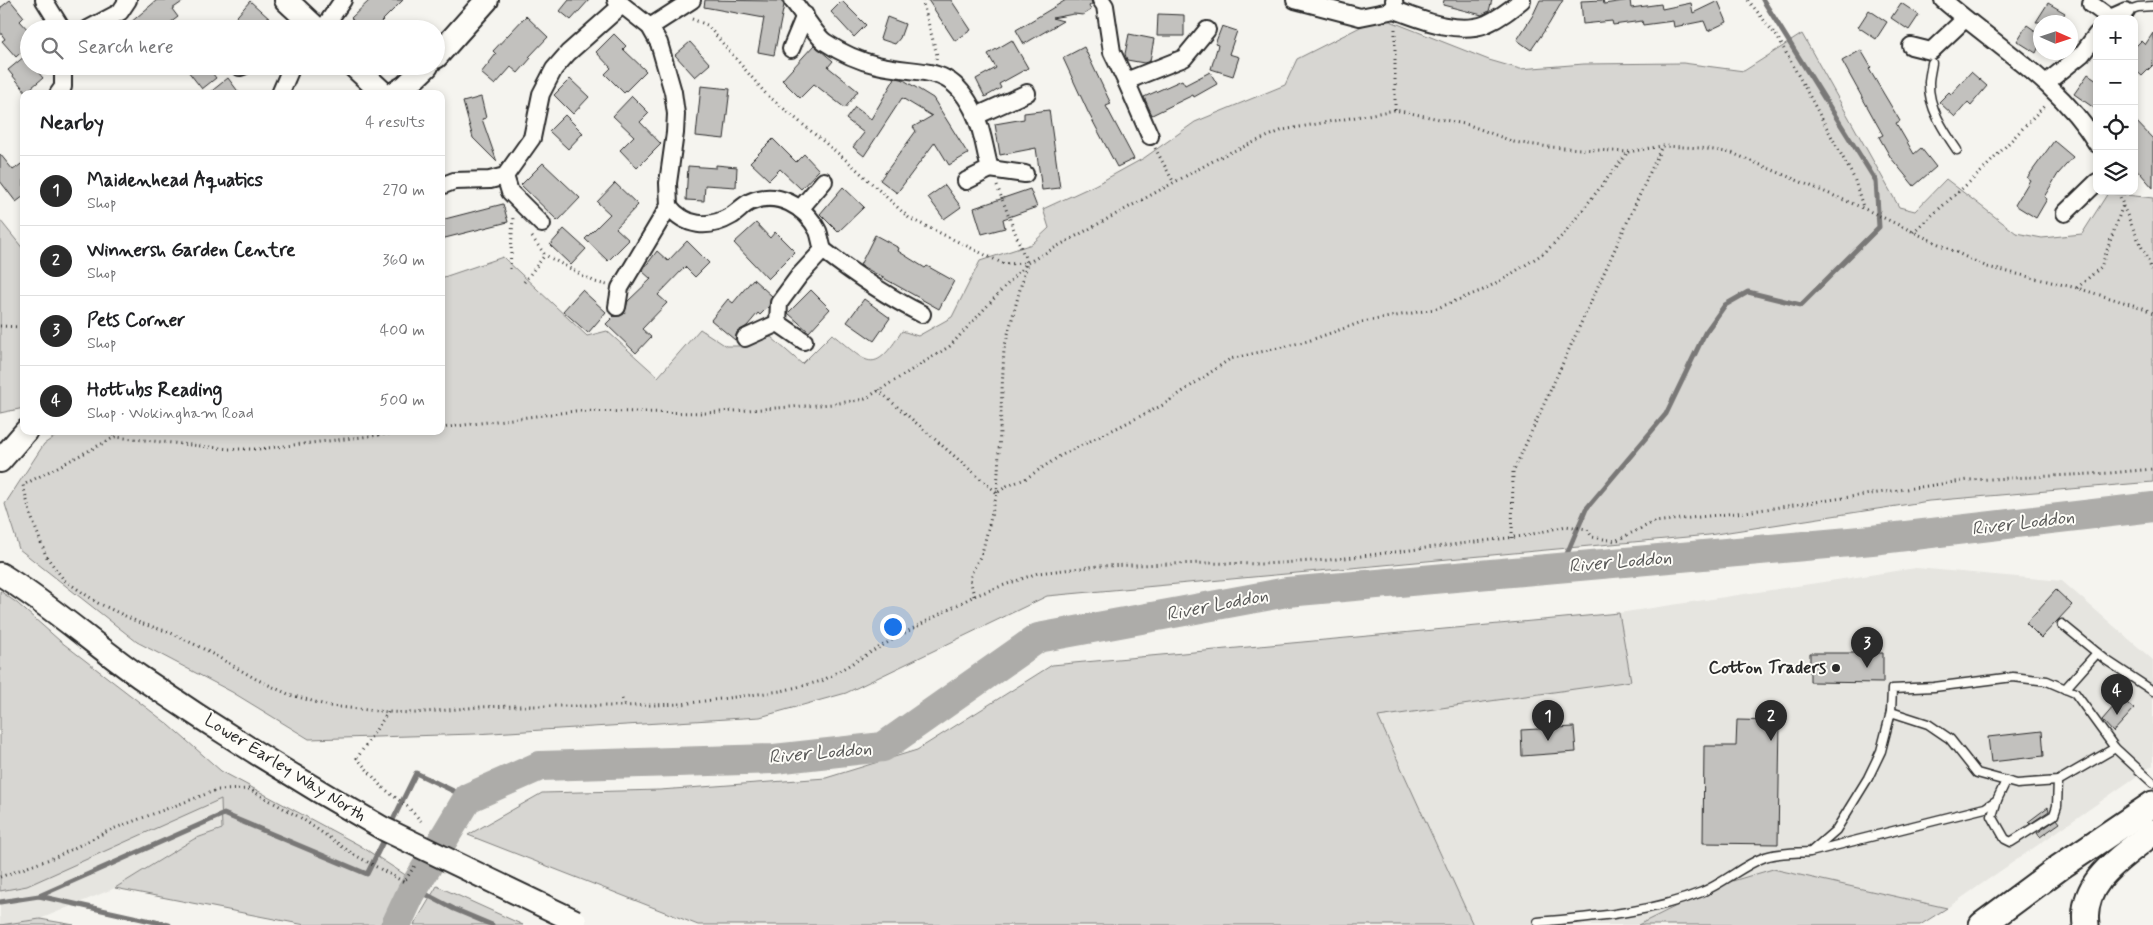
<!DOCTYPE html>
<meta charset="utf-8">
<style>
:root{--surface:#fff;--page:#f2f2f2;--text:#202124;--muted:#757577;--line:#e0e0e0;--accent:#2b2b2b}
body{margin:0;font-family:Mynerve,sans-serif;background:var(--page);color:var(--text)}
.controls{position:absolute;right:15px;top:15px;display:grid;overflow:hidden;border-radius:10px;box-shadow:0 2px 8px #0003}
.controls button{width:45px;height:45px;display:grid;place-items:center;padding:0;border:0;border-bottom:1px solid var(--line);background:var(--surface);color:var(--text);font:25px sans-serif}
.compass{position:absolute;left:2033px;top:15px;width:45px;height:45px;border-radius:50%;background:var(--surface);box-shadow:0 2px 8px #0003;rotate:93deg}
.you{position:absolute;left:892px;top:626px;width:18px;height:18px;margin:-12px;border:4px solid #fff;border-radius:50%;background:#1a73e8;box-shadow:0 0 0 8px #1a73e833}
.badge{display:grid;place-items:center;width:32px;height:32px;border-radius:50%;background:var(--accent);color:#fff;font-size:16px;font-weight:700}
.pin{position:absolute;translate:-50% -41px;filter:drop-shadow(0 1px 2px #0008)}
.pin::after{content:'';position:absolute;top:26px;width:18px;height:15px;background:inherit;clip-path:polygon(0 0,100% 0,50% 100%)}
.list{margin:0;padding:0;list-style:none}
h2{display:flex;justify-content:space-between;align-items:center;height:65px;margin:0;padding:0 20px;font-size:21px}
h2 small{font-size:16px;font-weight:400;color:var(--muted)}
.list li{display:grid;grid-template-columns:32px 1fr auto;gap:15px;align-items:center;box-sizing:border-box;height:70px;padding:0 20px;border-top:1px solid var(--line)}
.list b{display:block;font-size:19px;white-space:nowrap}
.list p{margin:0;font-size:16px;white-space:nowrap;color:var(--muted)}
.list em{font-size:16px;font-style:normal;color:var(--muted)}
.icon{flex:none;width:28px;height:28px;fill:none;stroke:currentColor;stroke-width:2;stroke-linecap:round;stroke-linejoin:round}
.map{position:relative;flex:none;width:2153px;height:925px;overflow:hidden}
.search{position:absolute;background:var(--surface);box-shadow:0 2px 8px #0003;left:20px;top:20px;width:425px;height:55px;display:flex;align-items:center;gap:12px;box-sizing:border-box;padding:0 18px;border-radius:28px;color:var(--muted);font-size:19px}
.panel{position:absolute;background:var(--surface);box-shadow:0 2px 8px #0003;left:20px;top:90px;width:425px;height:345px;border-radius:10px}
.map>svg:first-child{display:block}
.built{fill:#e6e5e0}
.green{fill:#d7d6d2;stroke:#81807e}
.lines{fill:none;stroke-linecap:round;stroke-linejoin:round}
.stream{stroke:#797877;stroke-width:5}
.river{stroke:#adaca9;stroke-width:30}
.building{fill:#c2c1be;stroke:#2b2b2b}
.lane-casing{stroke:#2b2b2b;stroke-width:11}
.street-casing{stroke:#2b2b2b;stroke-width:20}
.secondary-casing{stroke:#2b2b2b;stroke-width:26}
.primary-casing{stroke:#2b2b2b;stroke-width:29}
.path{stroke:#2b2b2b;stroke-width:3;stroke-dasharray:1 4;stroke-linecap:butt}
.lane{stroke:#fdfcf7;stroke-width:8}
.street{stroke:#fdfcf7;stroke-width:16}
.secondary{stroke:#fdfcf7;stroke-width:22}
.primary{stroke:#fdfcf7;stroke-width:25}
.secondary-bridge-casing{stroke:#2b2b2b;stroke-width:26;stroke-linecap:butt}
.secondary-bridge{stroke:#fdfcf7;stroke-width:22}
.poi-dot{fill:#2b2b2b;stroke:#fdfcf7;stroke-width:2}
.labels{text-anchor:middle;dominant-baseline:central;stroke-width:4;stroke-linejoin:round;paint-order:stroke}
.poi-label{font-size:18px;font-weight:bold;fill:#2b2b2b;stroke:#fdfcf7;text-anchor:end}
.street-label{font-size:18px;fill:#2b2b2b;stroke:#fdfcf7}
.water-label{font-size:19px;font-style:italic;fill:#585857;stroke:#fdfcf7}
</style>
<div class="map">
<svg width="2153" height="925" viewBox="0 0 2153 925">
<rect width="100%" height="100%" fill="#f5f4ef"/>
<filter id="ink" filterUnits="userSpaceOnUse"><feTurbulence type="fractalNoise" baseFrequency=".02" numOctaves="2"/><feDisplacementMap in="SourceGraphic" scale="10" xChannelSelector="R" yChannelSelector="G"/><feConvolveMatrix kernelMatrix="1 2 1 2 8 2 1 2 1" color-interpolation-filters="sRGB"/></filter>
<g filter="url(#ink)">
<g class="built">
<polygon points="1916,568 2062,581 2153,660 2153,765 1947,908 1773,869 1719,885 1638,925 1473,925 1377,717 1630,681 1619,613"/>
<polygon points="0,591 17,603 60,641 169,725 221,771 222,828 194,839 115,888 40,919 0,925"/>
</g>
<g class="green">
<path d="M 1380,17 L 1489,60 L 1520,69 L 1584,64 L 1683,63 L 1744,71 L 1802,34 L 1899,207 L 1915,211 L 1946,179 L 2016,233 L 2042,238 L 2082,234 L 2108,193 L 2153,198 L 2153,482 L 1929,501 L 1709,535 L 1047,596 L 846,693 L 760,717 L 475,734 L 309,739 L 232,692 L 137,642 L 19,549 L 5,504 L 44,444 L 63,431 L 441,431 L 441,278 L 503,257 L 587,336 L 607,331 L 658,377 L 700,329 L 726,346 L 741,346 L 771,337 L 802,364 L 832,334 C 868,363 873,377 902,331 L 918,336 L 952,317 L 980,261 L 1032,244 L 1049,228 L 1043,209 L 1095,185 L 1144,158 L 1195,122 L 1285,85 L 1297,59 Z"/>
<polygon points="0,220 24,250 24,408 0,413"/>
<polygon points="0,591 17,603 60,641 169,725 221,771 359,845 407,876 380,925 305,925 115,888 194,839 222,829 221,799 27,886 0,891"/>
<polygon points="1619,613 1631,681 1378,717 1473,925 698,925 468,835 542,793 660,790 826,778 917,750 1052,665"/>
<polygon points="1773,869 1947,908 1920,925 1638,925 1719,885"/>
<polygon points="437,886 523,925 414,925"/>
<polygon points="40,919 74,925 0,925"/>
</g>
<g class="lines">
<g class="stream">
<polyline points="1561,568 1586,509 1666,414 1705,333 1725,305 1748,292 1801,305 1879,227 1876,181 1763,0"/>
<polyline points="390,826 416,773 468,798"/>
<polyline points="414,888 454,909 492,925"/>
<polyline points="39,896 169,925"/>
<polyline points="0,902 39,896 224,814 367,874 386,836"/>
</g>
<polyline class="river" points="396,925 411,893 468,798 540,766 774,759 883,747 1038,638 1287,592 1872,540 2153,507"/>
</g>
<g class="building">
<polygon points="10,0 24,17 20,21 29,31 29,45 16,57 2,41 5,39 0,32 0,8"/>
<polygon points="157,0 185,0 172,9 178,17 162,29 123,29"/>
<polygon points="370,0 403,0 374,29 362,29 351,18"/>
<polygon points="569,0 589,0 571,20 560,11"/>
<polygon points="705,0 782,1 784,5 774,55 758,52 764,18 704,7"/>
<polygon points="928,0 951,0 971,30 955,41"/>
<polygon points="1066,0 1091,0 1092,4 1089,6 1091,10 1083,15 1074,14 1052,18 1063,21 1024,44 1016,30"/>
<polygon points="1444,0 1492,0 1489,11 1482,15 1443,5"/>
<polygon points="1540,0 1563,0 1549,24 1531,50 1517,40 1533,15"/>
<polygon points="1603,0 1604,4 1630,0 1631,8 1661,4 1662,9 1691,3 1693,13 1718,1 1727,22 1708,31 1704,21 1674,27 1673,21 1643,25 1642,21 1613,25 1612,21 1583,24 1581,1"/>
<polygon points="250,1 271,20 262,29 226,29"/>
<polygon points="842,1 866,25 854,37 831,12"/>
<polygon points="1901,3 1919,15 1909,30 1891,18"/>
<polygon points="2048,3 2065,13 2059,22 2036,22"/>
<polygon points="1869,10 1887,22 1876,39 1858,27"/>
<polygon points="1158,14 1184,15 1184,36 1157,36"/>
<polygon points="526,16 548,37 529,57 531,58 518,73 511,67 495,85 481,73 496,54 493,51"/>
<polygon points="887,17 905,24 900,38 895,44 880,39"/>
<polygon points="2027,25 2040,34 2040,44 2036,53 2017,41"/>
<polygon points="1222,26 1237,31 1229,54 1239,57 1233,76 1211,69 1218,45 1215,44"/>
<polygon points="2153,33 2153,65 2142,76 2134,69 2134,48 2141,41 2145,45"/>
<polygon points="614,34 626,46 623,49 646,71 624,93 605,74 611,68 596,52"/>
<polygon points="1129,34 1154,39 1150,61 1144,63 1127,60 1125,54"/>
<polygon points="1012,40 1028,68 999,84 1001,88 985,97 976,79 996,68 988,54"/>
<polygon points="690,42 710,64 695,77 675,55"/>
<polygon points="814,45 833,61 828,67 858,91 845,108 814,84 800,98 782,80"/>
<polygon points="1084,47 1111,104 1106,106 1134,159 1117,167 1088,112 1063,58"/>
<polygon points="1861,50 1871,67 1869,69 1900,121 1896,123 1914,154 1921,148 1936,167 1914,186 1891,158 1879,137 1883,135 1842,61"/>
<polygon points="25,56 29,61 29,66 33,66 43,78 26,92 8,70"/>
<polygon points="184,66 207,66 216,78 202,89"/>
<polygon points="1210,72 1217,84 1194,97 1193,95 1152,115 1144,97 1182,80 1185,85"/>
<polygon points="1971,72 1987,86 1971,105 1968,102 1955,117 1939,102 1949,92 1951,94"/>
<polygon points="2088,74 2097,80 2097,110 2074,94"/>
<polygon points="228,78 240,94 208,94"/>
<polygon points="895,78 902,79 933,98 968,154 949,165 935,142 897,193 880,180 916,131 913,127 932,116 902,98 864,156 853,147 864,133 846,119 855,107 871,119"/>
<polygon points="570,79 589,97 573,114 554,95"/>
<polygon points="701,86 730,89 724,139 696,136"/>
<polygon points="632,96 649,113 640,122 661,144 637,168 620,150 634,136 613,116"/>
<polygon points="481,97 486,118 482,119 497,162 473,138 463,102"/>
<polygon points="1049,110 1060,188 1042,190 1036,148 1000,155 995,124 1024,119 1024,113"/>
<polygon points="565,115 583,133 568,149 549,131"/>
<polygon points="2134,119 2153,139 2153,188 2134,166"/>
<polygon points="773,139 796,162 804,154 819,170 801,189 780,169 769,180 750,162"/>
<polygon points="2054,141 2073,157 2058,174 2044,197 2047,199 2036,218 2015,205 2030,180 2027,178"/>
<polygon points="0,154 13,170 24,162 24,196 16,202 0,181"/>
<polygon points="543,163 580,198 558,221 521,185"/>
<polygon points="716,165 737,167 736,187 705,185 704,201 686,200 688,166 716,168"/>
<polygon points="615,183 638,205 616,228 629,240 608,261 585,239 610,214 597,202"/>
<polygon points="945,185 961,207 944,219 928,197"/>
<polygon points="843,187 864,207 838,232 820,214"/>
<polygon points="1030,189 1037,207 1003,219 1005,228 982,234 974,208"/>
<polygon points="503,204 508,222 441,239 441,220"/>
<polygon points="756,223 770,238 775,232 795,252 768,279 734,243"/>
<polygon points="564,229 586,249 571,265 550,245"/>
<polygon points="875,235 899,248 898,251 925,268 927,266 954,281 939,309 860,265"/>
<polygon points="687,241 709,263 695,277 685,267 658,295 667,303 642,329 651,337 636,353 606,324 614,316 620,316 624,314 628,301 651,279 642,271 657,251 668,261"/>
<polygon points="753,279 772,296 769,306 760,315 758,313 747,326 737,332 735,340 711,320 728,299 733,303"/>
<polygon points="582,290 606,312 588,333 563,311"/>
<polygon points="811,290 830,309 809,332 788,313"/>
<polygon points="864,299 890,318 874,341 847,322"/>
<polygon points="2056,590 2072,605 2041,638 2026,623"/>
<polygon points="1810,653 1883,653 1883,683 1810,682"/>
<polygon points="2121,698 2134,709 2113,732 2102,720"/>
<polygon points="1737,720 1780,721 1778,844 1703,843 1704,746 1736,746"/>
<polygon points="1574,727 1576,752 1522,756 1521,730"/>
<polygon points="2042,731 2044,756 1991,762 1988,737"/>
<polygon points="2048,807 2049,811 2030,824 2028,822"/>
<polygon points="2057,819 2060,823 2040,837 2037,833"/>
</g>
<g class="lines">
<defs>
<g id="lane">
<polyline points="2126,11 2138,7 2153,6"/>
<path d="M 1932,63 C 1931,70 1929,77 1929,83 C 1928,107 1944,131 1957,150"/>
<polyline points="2062,624 2106,660 2153,691"/>
<polyline points="2065,689 2097,653"/>
<polyline points="1891,712 1928,724 1950,739 1977,773 2017,784 2058,781 2115,748"/>
<polyline points="1997,800 1992,816 2005,839 2011,842 2054,815 2057,806 2058,781"/>
<polyline points="1813,850 1836,830 1868,778 1881,751 1891,712 1892,689 1934,687 2013,677 2047,681 2075,693 2115,748 2153,783"/>
<path d="M 1538,922 C 1593,917 1650,913 1702,892 C 1724,883 1743,865 1765,857 C 1780,852 1795,853 1810,852 L 1985,808 L 1997,800 L 2006,781"/>
</g>
<g id="street">
<polyline points="44,0 62,29"/>
<polyline points="616,0 650,27 659,43 673,92 676,114 675,133 668,183 669,206 620,288 617,307"/>
<path d="M 792,0 C 801,10 815,35 825,42 C 840,52 859,61 877,65 C 923,76 951,62 975,114 C 983,131 985,152 990,169 L 966,181"/>
<polyline points="1101,0 1105,6 1112,52 1126,81 1184,58 1207,30"/>
<polyline points="1295,0 1360,17 1395,10 1394,0"/>
<path d="M 1943,0 C 1995,45 2060,83 2097,144"/>
<polyline points="2091,4 2109,17"/>
<path d="M 1395,10 C 1422,20 1458,35 1486,24 C 1500,18 1511,9 1522,0"/>
<polyline points="2108,19 2126,11"/>
<polyline points="650,27 692,0"/>
<polyline points="88,29 120,12 128,0"/>
<polyline points="323,29 343,0"/>
<polyline points="1911,46 1931,51 1965,19"/>
<polyline points="791,49 805,15"/>
<polyline points="240,67 243,66"/>
<polyline points="1126,81 1150,136"/>
<polyline points="2046,83 2082,54 2097,34"/>
<polyline points="58,94 63,87 63,66"/>
<polyline points="280,94 292,66"/>
<polyline points="976,116 1027,93"/>
<polyline points="990,169 1025,174"/>
<polyline points="505,176 510,192 542,224"/>
<polyline points="441,186 454,181 490,180 505,176 532,138 541,94 554,69 568,53 622,5"/>
<path d="M 669,206 C 685,227 709,229 731,216 C 738,212 743,205 750,202 C 777,190 805,206 818,231 C 820,236 821,244 823,250 L 799,276 L 779,303 L 778,323 L 804,341"/>
<polyline points="800,209 824,181"/>
<polyline points="2065,213 2097,182"/>
<path d="M 823,250 C 854,274 886,296 922,314"/>
<polyline points="745,338 778,323"/>
</g>
<g id="secondary">
<polyline points="286,0 317,29"/>
<polyline points="436,57 487,0"/>
<polyline points="354,66 384,94"/>
<polyline points="393,94 405,87 427,66"/>
<polyline points="0,461 26,431"/>
<path d="M 0,574 C 49,604 93,644 140,677 C 219,731 301,782 384,829"/>
</g>
<g id="primary">
<polyline points="1982,925 2060,867 2153,804"/>
<path d="M 2086,925 C 2080,880 2123,857 2153,832"/>
</g>
</defs>
<use href="#lane" class="lane-casing"/>
<use href="#street" class="street-casing"/>
<use href="#secondary" class="secondary-casing"/>
<use href="#primary" class="primary-casing"/>
<g class="path">
<polyline points="922,0 937,55 936,60"/>
<polyline points="1748,0 1778,38 1854,178 1863,207"/>
<polyline points="692,19 707,25 766,94 852,165 909,218 1004,264 1026,263"/>
<polyline points="1395,110 1395,26"/>
<polyline points="1155,148 1174,183"/>
<polyline points="997,186 1027,263 1004,349 997,493"/>
<polyline points="2123,206 2153,272"/>
<polyline points="1913,232 1982,171 2046,104"/>
<polyline points="532,237 545,255 595,282 607,285"/>
<polyline points="510,269 513,217"/>
<polyline points="524,282 545,255"/>
<polyline points="2077,288 2101,267 2123,205 2118,191"/>
<polyline points="0,326 24,327"/>
<polyline points="878,390 997,493"/>
<polyline points="441,428 575,411 705,413 833,404 865,399 950,346 1027,263 1224,155 1283,130 1395,110 1469,125 1514,142 1549,147 1628,152 1662,146 1701,148 1732,153 1863,208 1987,267 2077,288 2143,308 2153,313"/>
<polyline points="110,431 115,437"/>
<polyline points="414,431 259,449 229,449 115,437 23,485 31,516 46,556 64,580 98,603 140,623 169,632 202,648 256,679 288,694 329,706 388,712 415,713 479,707 519,706 625,706 682,704 781,691 822,681 897,637 974,596 1038,573 1098,566 1207,563 1263,564 1329,560 1524,536 1566,526 1587,529 1592,537 1615,541 1654,522 1745,512 1969,480 2110,473 2153,469"/>
<polyline points="1512,538 1513,472 1662,146"/>
<polyline points="974,596 970,579 972,572 982,553 997,493 1007,486 1025,479 1060,456 1163,405 1230,359 1308,341 1362,322 1435,309 1483,290 1505,278 1544,253 1563,235 1628,152"/>
<polyline points="622,699 625,706"/>
<polyline points="388,712 357,758 382,787 408,807 421,821"/>
<polyline points="0,877 58,856 110,830 217,790 249,789 301,818 353,854 404,882 416,864"/>
</g>
<use href="#lane" class="lane"/>
<use href="#street" class="street"/>
<use href="#secondary" class="secondary"/>
<use href="#primary" class="primary"/>
<defs>
<polyline id="secondary-bridge" points="384,829 575,921"/>
</defs>
<use href="#secondary-bridge" class="secondary-bridge-casing"/>
<use href="#secondary-bridge" class="secondary-bridge"/>
</g>
</g>
<circle class="poi-dot" cx="1836" cy="668" r="5"/>
<g class="labels">
<g class="poi-label">
<text x="1826" y="668">Cotton Traders</text>
</g>
<g class="street-label">
<text transform="translate(285 768) rotate(32)">Lower Earley Way North</text>
</g>
<g class="water-label">
<text transform="translate(2023 523) rotate(-7)">River Loddon</text>
<text transform="translate(1620 562) rotate(-5)">River Loddon</text>
<text transform="translate(1217 605) rotate(-11)">River Loddon</text>
<text transform="translate(820 753) rotate(-5)">River Loddon</text>
</g>
</g>
</svg>
<div class="controls">
<button>+</button>
<button>−</button>
<button><svg class="icon" aria-label="locate" viewBox="0 0 24 24"><circle cx="12" cy="12" r="6"/><path d="M12 2v4M12 18v4M2 12h4M18 12h4"/></svg></button>
<button><svg class="icon" aria-label="layers" viewBox="0 0 24 24"><path d="M12 4l9 5-9 5-9-5zM3 14l9 5 9-5"/></svg></button>
</div>
<svg class="compass" viewBox="-18 -18 36 36"><path d="M0-13l5 13h-10z" fill="#e53935"/><path d="M0 13l5-13h-10z" fill="#757577"/></svg>
<div class="you"></div>
<div class="pin badge" style="left:1548px;top:741px">1</div>
<div class="pin badge" style="left:1771px;top:741px">2</div>
<div class="pin badge" style="left:1867px;top:668px">3</div>
<div class="pin badge" style="left:2117px;top:715px">4</div>
<div class="search"><svg class="icon" aria-label="search" viewBox="0 0 24 24"><circle cx="10" cy="10" r="6"/><path d="M15 15l6 6"/></svg>Search here</div>
<section class="panel">
<h2>Nearby<small>4 results</small></h2>
<ul class="list">
<li><span class="badge">1</span><div><b>Maidenhead Aquatics</b><p>Shop</p></div><em>270 m</em></li>
<li><span class="badge">2</span><div><b>Winnersh Garden Centre</b><p>Shop</p></div><em>360 m</em></li>
<li><span class="badge">3</span><div><b>Pets Corner</b><p>Shop</p></div><em>400 m</em></li>
<li><span class="badge">4</span><div><b>Hottubs Reading</b><p>Shop · Wokingham Road</p></div><em>500 m</em></li>
</ul>
</section>
</div>
